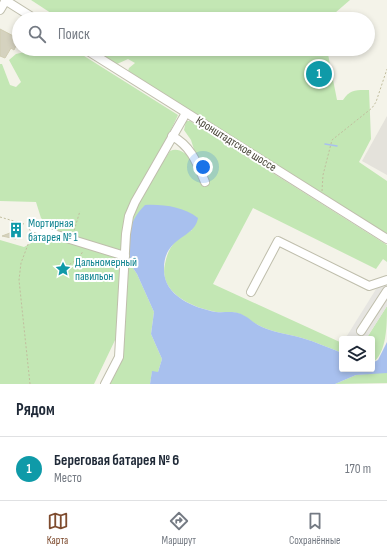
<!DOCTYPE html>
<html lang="ru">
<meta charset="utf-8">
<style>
:root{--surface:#fff;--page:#f6f6f7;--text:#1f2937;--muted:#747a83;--line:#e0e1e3;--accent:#7e4b2e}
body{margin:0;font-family:"Sofia Sans Condensed",sans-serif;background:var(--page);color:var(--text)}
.controls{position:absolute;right:12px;bottom:12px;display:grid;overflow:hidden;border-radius:4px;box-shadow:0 2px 6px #0003}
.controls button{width:36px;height:36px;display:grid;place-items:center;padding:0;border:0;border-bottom:1px solid var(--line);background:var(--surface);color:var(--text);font:20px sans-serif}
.you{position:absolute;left:203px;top:167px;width:14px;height:14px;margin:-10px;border:3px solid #fff;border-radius:50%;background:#1a73e8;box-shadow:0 0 0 6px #1a73e833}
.badge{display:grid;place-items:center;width:26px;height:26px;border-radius:50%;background:var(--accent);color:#fff;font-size:13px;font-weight:700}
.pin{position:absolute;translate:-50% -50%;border:2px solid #fff;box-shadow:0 1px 4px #0006}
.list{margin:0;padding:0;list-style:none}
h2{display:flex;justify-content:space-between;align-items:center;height:52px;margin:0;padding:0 16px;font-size:17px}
h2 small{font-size:13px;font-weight:400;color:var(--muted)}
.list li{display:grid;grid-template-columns:26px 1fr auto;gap:12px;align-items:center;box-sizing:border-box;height:64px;padding:0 16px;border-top:1px solid var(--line)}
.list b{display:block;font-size:15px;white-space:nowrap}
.list p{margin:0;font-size:13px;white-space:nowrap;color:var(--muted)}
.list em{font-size:13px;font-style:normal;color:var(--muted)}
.icon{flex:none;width:22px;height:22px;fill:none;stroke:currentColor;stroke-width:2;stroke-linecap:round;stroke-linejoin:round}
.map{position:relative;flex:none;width:387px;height:384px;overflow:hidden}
.search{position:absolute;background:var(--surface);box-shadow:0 2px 6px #0003;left:12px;right:12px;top:12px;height:44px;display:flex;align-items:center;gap:10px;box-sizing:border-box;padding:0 14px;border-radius:22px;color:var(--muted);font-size:15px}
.sheet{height:116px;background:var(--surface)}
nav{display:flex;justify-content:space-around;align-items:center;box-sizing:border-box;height:56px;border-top:1px solid var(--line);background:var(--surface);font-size:11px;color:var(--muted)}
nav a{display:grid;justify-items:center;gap:2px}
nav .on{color:var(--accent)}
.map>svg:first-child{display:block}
.industrial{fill:#e4e2db}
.green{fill:#c3e7b4}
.parking{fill:#e6e5e1}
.water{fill:#a8c0ee}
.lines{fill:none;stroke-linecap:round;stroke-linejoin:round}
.stream{stroke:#a8c0ee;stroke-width:1.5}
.building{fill:#d5d2bf;stroke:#d0ccb2}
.minor-casing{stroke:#bfbeac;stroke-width:10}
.path{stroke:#c1bd9e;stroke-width:1;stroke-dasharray:2 2;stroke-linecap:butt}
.minor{stroke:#fff;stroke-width:8}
.labels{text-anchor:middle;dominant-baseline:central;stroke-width:4;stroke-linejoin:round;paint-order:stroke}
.street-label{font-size:12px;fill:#484538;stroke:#fff}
.culture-label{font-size:12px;fill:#0d838f;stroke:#fff;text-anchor:start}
</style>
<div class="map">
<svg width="387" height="384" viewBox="0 0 387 384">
<rect width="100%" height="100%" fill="#f4f3e9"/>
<polygon class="industrial" points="387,116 387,175 362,161"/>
<g class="green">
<polygon points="31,0 350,0 328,19 60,19"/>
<polygon points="37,49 73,49 178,115 162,149 133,202 123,253 55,232 41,218 36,202 0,201 0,64 2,64 10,85 16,87 21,82 9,60 16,54"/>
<path d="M 90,49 L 327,49 L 337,100 L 343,100 C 350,89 357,90 369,90 L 371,139 L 359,162 L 387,181 L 387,235 L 128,71 L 129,68 L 135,63 L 128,59 L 117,64 Z"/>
<path d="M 186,121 L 190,121 L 387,245 L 387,262 L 383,259 L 376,269 L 253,208 L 213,284 L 342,343 L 342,353 C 329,348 316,342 302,338 C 288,334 271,332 258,325 C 251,322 247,317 240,314 C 232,311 224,313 216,312 C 193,308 158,293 165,264 C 168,247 176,238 192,230 L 131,228 C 131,202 157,172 170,151 C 179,147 185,154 192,158 L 196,156 L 191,140 L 184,130 Z"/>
<polygon points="46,235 122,258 117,336 94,384 0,384 0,240 24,247"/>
<polygon points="127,259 137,274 154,312 151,334 162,359 158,372 152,372 150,384 108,384 120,357"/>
<path d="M 387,306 C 387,324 387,354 372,363 L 372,339 L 366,339 Z"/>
<polygon points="376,373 387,373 387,383 335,384 356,375"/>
</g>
<polygon class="parking" points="387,283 387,306 366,339 345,339 378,286"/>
<path class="water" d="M 145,205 C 163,204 184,207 198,218 C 195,239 163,236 164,270 C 164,296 194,308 216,312 C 223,313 231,311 238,313 C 246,315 251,321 258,325 C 271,332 288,334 302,338 C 316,342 329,348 342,353 L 342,369 L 372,369 L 372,363 L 378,360 L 387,342 L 387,373 L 356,375 L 335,384 L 150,384 L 152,371 L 158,372 L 162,359 L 151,334 L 154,312 L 137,274 L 127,259 C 130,235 127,223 145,205 Z"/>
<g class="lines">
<polyline class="stream" points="325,144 337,146"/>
</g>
<g class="building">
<polygon points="0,29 19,39 14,50 11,48 5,58 0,56"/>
<polygon points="15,226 19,229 16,239 2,236 10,233"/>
</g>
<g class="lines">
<defs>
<g id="minor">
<polyline points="5,0 35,19"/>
<polyline points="0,10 6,0"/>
<polyline points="85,49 387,239"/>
<path d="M 172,136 C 191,146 197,163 205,182"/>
<polyline points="34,228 125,256"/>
<polyline points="251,292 278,241 369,286 387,280"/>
<polyline points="361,331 387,291"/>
<polyline points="105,384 119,357 126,234 129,216 135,202 186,113"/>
</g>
</defs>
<use href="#minor" class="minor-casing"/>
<g class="path">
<polyline points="322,191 323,175 332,140 372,108 376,102 387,69"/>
<polyline points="0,217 24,224"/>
<polyline points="73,234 80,211"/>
<polyline points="63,269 79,258 83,251"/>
<polyline points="30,384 19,280 21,263 32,234"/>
</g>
<use href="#minor" class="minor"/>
</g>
<defs>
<symbol id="building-bare" viewBox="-9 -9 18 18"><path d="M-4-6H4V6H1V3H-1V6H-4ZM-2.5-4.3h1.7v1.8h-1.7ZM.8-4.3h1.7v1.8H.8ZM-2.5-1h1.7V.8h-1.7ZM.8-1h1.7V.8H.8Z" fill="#0f9aa8" stroke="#fff" stroke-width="2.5" paint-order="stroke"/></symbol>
<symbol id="sight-bare" viewBox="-9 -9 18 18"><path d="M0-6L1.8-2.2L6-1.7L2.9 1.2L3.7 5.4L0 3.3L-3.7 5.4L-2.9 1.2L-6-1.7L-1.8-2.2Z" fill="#0f9aa8" stroke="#fff" stroke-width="2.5" paint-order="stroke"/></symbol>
</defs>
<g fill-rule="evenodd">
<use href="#building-bare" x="5" y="219" width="22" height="22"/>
<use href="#sight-bare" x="52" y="258" width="22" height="22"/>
</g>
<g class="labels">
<g class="street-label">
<text transform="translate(236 144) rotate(32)">Кронштадтское шоссе</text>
</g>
<g class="culture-label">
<text x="28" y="223">Мортирная<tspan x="28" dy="14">батарея № 1</tspan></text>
<text x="75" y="262">Дальномерный<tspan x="75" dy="14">павильон</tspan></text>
</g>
</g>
</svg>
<div class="controls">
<button><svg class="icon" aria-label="layers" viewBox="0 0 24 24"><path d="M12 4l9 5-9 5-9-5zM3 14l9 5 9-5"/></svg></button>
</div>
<div class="you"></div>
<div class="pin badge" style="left:319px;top:74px;background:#0f9aa8">1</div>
<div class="search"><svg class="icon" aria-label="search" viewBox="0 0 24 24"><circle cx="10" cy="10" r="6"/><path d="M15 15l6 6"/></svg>Поиск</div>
</div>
<section class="sheet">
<h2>Рядом<small></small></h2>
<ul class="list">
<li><span class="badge" style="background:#0f9aa8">1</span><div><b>Береговая батарея № 6</b><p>Место</p></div><em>170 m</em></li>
</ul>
</section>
<nav>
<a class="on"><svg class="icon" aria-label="map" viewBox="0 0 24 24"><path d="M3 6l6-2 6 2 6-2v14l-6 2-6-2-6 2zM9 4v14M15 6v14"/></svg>Карта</a>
<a><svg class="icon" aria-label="directions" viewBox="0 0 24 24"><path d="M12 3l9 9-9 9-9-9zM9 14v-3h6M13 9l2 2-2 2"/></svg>Маршрут</a>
<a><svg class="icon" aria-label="saved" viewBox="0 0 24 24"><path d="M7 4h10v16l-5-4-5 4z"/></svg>Сохранённые</a>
</nav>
